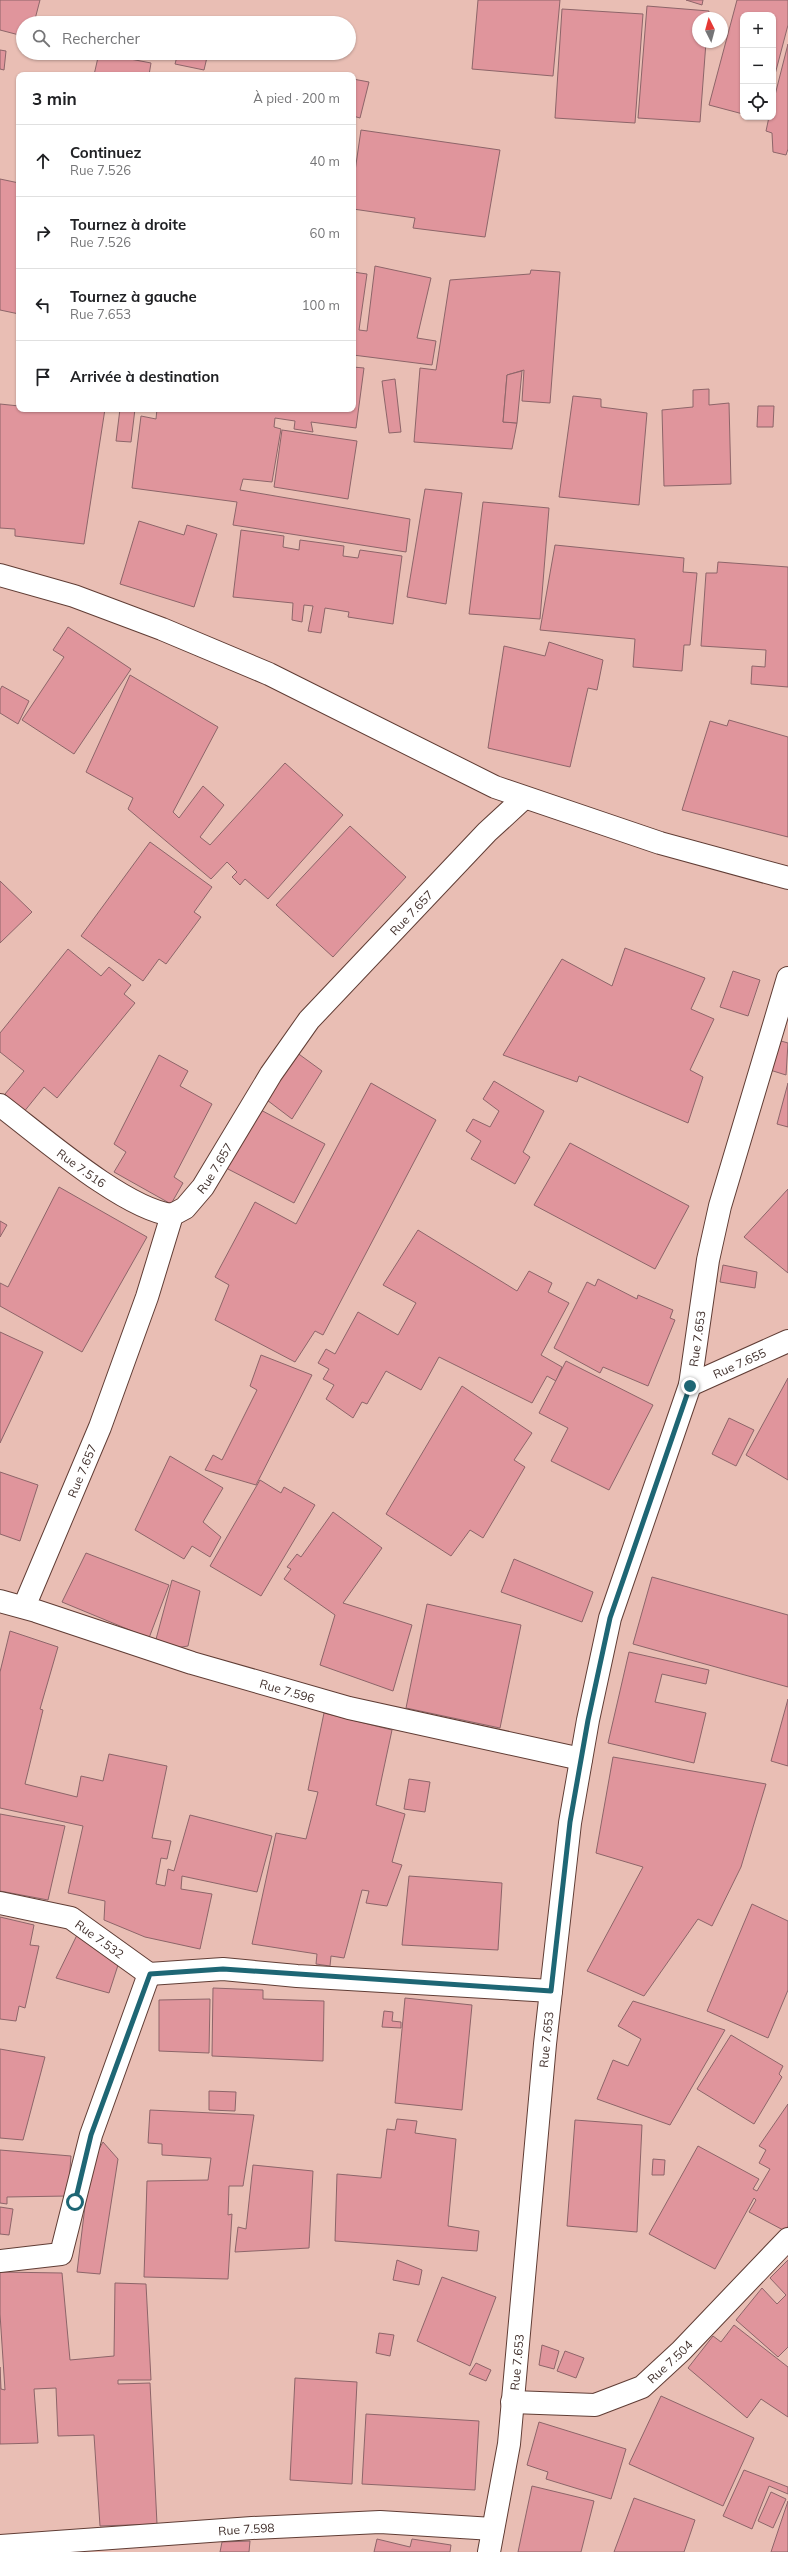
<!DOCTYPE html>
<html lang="fr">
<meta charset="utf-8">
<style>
:root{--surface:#fff;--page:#f6f6f6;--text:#202124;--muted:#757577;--line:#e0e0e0}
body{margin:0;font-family:Mulish,sans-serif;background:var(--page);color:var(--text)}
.controls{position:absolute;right:12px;top:12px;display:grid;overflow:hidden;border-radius:8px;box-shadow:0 1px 3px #0004}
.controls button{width:36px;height:36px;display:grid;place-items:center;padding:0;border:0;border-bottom:1px solid var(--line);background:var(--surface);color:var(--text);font:20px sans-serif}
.compass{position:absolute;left:692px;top:12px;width:36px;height:36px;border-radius:50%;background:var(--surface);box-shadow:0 1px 3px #0004;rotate:354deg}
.stop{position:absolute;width:12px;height:12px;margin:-9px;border:3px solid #1e6674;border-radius:50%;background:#fff}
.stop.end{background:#1e6674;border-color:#fff;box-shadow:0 1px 4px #0008}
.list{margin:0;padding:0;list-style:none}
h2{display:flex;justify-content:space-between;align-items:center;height:52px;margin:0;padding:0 16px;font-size:17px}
h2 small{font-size:13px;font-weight:400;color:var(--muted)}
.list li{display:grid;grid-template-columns:26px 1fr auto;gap:12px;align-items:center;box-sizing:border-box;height:72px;padding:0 16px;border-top:1px solid var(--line)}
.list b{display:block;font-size:15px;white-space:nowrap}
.list p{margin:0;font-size:13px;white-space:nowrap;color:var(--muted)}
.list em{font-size:13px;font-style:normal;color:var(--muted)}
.icon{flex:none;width:22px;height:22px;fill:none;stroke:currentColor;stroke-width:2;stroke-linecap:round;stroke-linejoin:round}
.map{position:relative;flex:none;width:788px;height:2552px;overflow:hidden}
.search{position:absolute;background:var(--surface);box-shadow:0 1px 3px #0004;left:16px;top:16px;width:340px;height:44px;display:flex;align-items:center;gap:10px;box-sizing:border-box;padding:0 14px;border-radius:22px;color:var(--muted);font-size:15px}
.panel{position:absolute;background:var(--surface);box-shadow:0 1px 3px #0004;left:16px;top:72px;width:340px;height:340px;border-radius:8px}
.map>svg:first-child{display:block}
.building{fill:#e0959c;stroke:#8d6569}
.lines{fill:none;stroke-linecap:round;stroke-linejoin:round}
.minor-casing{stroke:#603d35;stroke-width:24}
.minor{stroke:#fff;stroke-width:22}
.route{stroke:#1e6674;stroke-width:5}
.labels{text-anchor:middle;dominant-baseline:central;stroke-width:3.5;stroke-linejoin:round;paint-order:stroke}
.street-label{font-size:12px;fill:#41302c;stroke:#e9beb4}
</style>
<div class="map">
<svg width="788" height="2552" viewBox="0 0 788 2552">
<rect width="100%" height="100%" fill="#e9beb4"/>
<g class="building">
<polygon points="0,0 40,0 34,23 23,23 23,36 0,30"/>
<polygon points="478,0 560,0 553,76 472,69"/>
<polygon points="686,0 703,0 702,5"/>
<polygon points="737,0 788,0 788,25 773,82 773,15 743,15 743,114 709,105"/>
<polygon points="647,6 709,11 708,18 698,18 698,42 706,42 700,122 638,118"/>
<polygon points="562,9 643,14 635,123 555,118"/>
<polygon points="788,44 788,149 786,155 773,152 772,133 766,131 769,117 773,117 773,103"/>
<polygon points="0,50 6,51 4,70 0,69"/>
<polygon points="99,53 151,63 149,75 94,75"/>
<polygon points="178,53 208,53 204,70 175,64"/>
<polygon points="353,79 369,82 360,118 353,116"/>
<polygon points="361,130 500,150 485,237 413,228 415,218 353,209 353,185"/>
<polygon points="0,179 19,183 19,314 0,310"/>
<polygon points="375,266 431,278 417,338 436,341 432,365 353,355 353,272 367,274 359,330 367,331"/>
<polygon points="531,270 560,272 550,403 522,401 524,370 507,375 503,422 517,423 512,449 414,442 420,368 436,370 450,280 530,274"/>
<polygon points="353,367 364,368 356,428 311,422 313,432 294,429 295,421 275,418 274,427 281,429 272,482 243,479 240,490 410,519 406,552 233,525 237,502 132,488 141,416 156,419 157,409 353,409"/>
<polygon points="522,371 517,423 503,422 507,375"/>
<polygon points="395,379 401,432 389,433 382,381"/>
<polygon points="709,389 709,405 729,403 731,484 664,486 662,410 693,407 693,390"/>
<polygon points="573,396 601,399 601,407 647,413 639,505 559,497"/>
<polygon points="0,404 19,406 19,409 68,411 68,409 105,409 84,544 15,536 15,529 0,528"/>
<polygon points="758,406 774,406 773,427 757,427"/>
<polygon points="120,409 135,409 131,442 116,441"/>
<polygon points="282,430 357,441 348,499 274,487"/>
<polygon points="425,489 462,493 446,604 407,597"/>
<polygon points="483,502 549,508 540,619 469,614"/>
<polygon points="139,521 184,535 187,525 217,534 194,607 120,584"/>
<polygon points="241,530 284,536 283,547 299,550 300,540 344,546 343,556 358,558 360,550 402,556 393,624 348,617 349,612 325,608 321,633 308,631 313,606 304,605 302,622 292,620 293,603 233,597"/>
<polygon points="555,545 684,558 683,572 697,573 690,645 684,645 682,671 633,667 635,639 540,630"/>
<polygon points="718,562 788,567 788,687 751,684 752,666 765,667 766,650 701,646 706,573 717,573"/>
<polygon points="68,627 131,669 74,754 22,720 64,657 53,650"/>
<polygon points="549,642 603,660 597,690 588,688 570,767 488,748 504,646 545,656"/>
<polygon points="130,675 218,727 173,812 179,818 203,786 224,805 200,837 210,845 285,763 343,815 268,899 245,879 240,885 232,877 237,872 227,862 211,879 128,809 133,798 86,772"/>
<polygon points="2,686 29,701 18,724 0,713 0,690"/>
<polygon points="729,720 788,737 788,837 682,810 710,721 727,726"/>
<polygon points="350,826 406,877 333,957 276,905"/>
<polygon points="150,842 212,887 194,912 201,917 166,964 159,959 143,981 81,936"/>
<polygon points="0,881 32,912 0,943"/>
<polygon points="625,948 705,978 691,1009 714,1019 690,1070 703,1077 688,1123 579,1076 577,1082 503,1055 562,959 612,986"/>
<polygon points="68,949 101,976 109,967 131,985 124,994 135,1003 57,1098 44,1087 23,1113 5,1094 24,1071 0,1052 0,1033"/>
<polygon points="733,971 760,980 748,1016 720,1007"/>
<polygon points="781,1041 788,1043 786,1075 770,1070"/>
<polygon points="296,1052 322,1071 292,1119 263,1097"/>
<polygon points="159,1055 188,1071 180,1086 212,1104 174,1177 183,1183 171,1204 114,1172 126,1152 114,1144"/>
<polygon points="494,1081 544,1111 523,1152 530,1157 515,1184 471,1159 481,1141 466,1131 473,1119 490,1127 499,1111 483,1099"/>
<polygon points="371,1083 436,1120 323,1335 315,1331 295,1362 215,1320 229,1285 215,1277 255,1202 296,1224"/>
<polygon points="788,1083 788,1127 777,1124"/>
<polygon points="257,1108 325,1144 294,1203 226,1168"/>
<polygon points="570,1143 689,1206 655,1269 534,1205"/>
<polygon points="59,1187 147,1237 82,1352 0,1306 0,1283 8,1287"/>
<polygon points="788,1189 788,1273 744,1237"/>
<polygon points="0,1221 7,1225 0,1237"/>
<polygon points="418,1230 517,1291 529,1271 552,1283 548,1292 569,1303 541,1355 562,1367 556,1381 547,1376 532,1403 439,1357 421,1390 386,1371 367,1404 362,1402 353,1418 326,1399 334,1385 323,1379 329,1369 318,1363 326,1349 335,1354 358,1312 398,1335 416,1303 383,1285"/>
<polygon points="723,1265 757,1272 755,1288 720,1282"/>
<polygon points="598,1279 637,1299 638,1295 673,1310 670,1318 675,1320 648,1386 603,1367 600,1373 554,1348 587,1282 595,1286"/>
<polygon points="0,1332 43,1352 0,1443"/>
<polygon points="261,1355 312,1375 256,1485 205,1470 213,1455 222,1460 257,1390 250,1386"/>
<polygon points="566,1361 653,1405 609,1490 551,1461 568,1428 539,1413"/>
<polygon points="788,1378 788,1480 746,1455"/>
<polygon points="462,1386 532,1433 514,1460 525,1467 483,1538 470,1530 451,1556 386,1514"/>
<polygon points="729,1418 754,1430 736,1466 712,1454"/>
<polygon points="170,1456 223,1488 203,1522 221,1537 210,1557 192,1546 184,1559 135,1530"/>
<polygon points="0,1472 38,1485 20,1541 0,1534"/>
<polygon points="260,1480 281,1493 284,1487 315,1505 261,1596 210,1566"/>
<polygon points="333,1512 382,1548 343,1603 412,1625 393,1691 320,1665 335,1615 284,1579 291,1569 287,1567 297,1554 301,1557"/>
<polygon points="86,1553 169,1585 149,1638 62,1602"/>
<polygon points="514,1559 593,1592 582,1622 501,1592"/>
<polygon points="652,1577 788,1615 788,1687 633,1644"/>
<polygon points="172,1580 200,1591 188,1646 170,1649 155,1643"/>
<polygon points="427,1604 521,1625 500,1728 406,1708"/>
<polygon points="10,1631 58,1647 40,1709 43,1710 25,1784 77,1797 81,1776 103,1781 109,1754 167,1766 152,1838 171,1841 167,1859 161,1858 156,1884 165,1886 168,1869 174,1871 190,1815 272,1836 257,1892 182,1876 181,1889 212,1894 200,1949 145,1937 104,1920 105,1901 68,1893 83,1826 0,1808 0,1672"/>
<polygon points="629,1652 709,1670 706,1684 662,1674 655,1702 706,1713 694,1763 608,1743"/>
<polygon points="788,1699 788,1766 771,1761"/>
<polygon points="324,1713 392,1730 376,1805 405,1814 392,1862 402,1865 387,1906 366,1903 369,1891 362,1890 344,1958 331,1956 330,1966 316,1964 317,1954 252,1944 276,1833 306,1839 318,1792 308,1790"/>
<polygon points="613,1757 766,1784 741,1867 712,1926 698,1919 644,1996 587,1971 643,1867 596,1853"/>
<polygon points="409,1779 430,1782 425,1812 404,1809"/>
<polygon points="0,1814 65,1826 48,1900 0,1891"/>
<polygon points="409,1876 502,1883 498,1950 402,1945"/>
<polygon points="752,1904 788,1921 788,1990 768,2038 707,2011"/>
<polygon points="0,1917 34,1925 30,1945 39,1946 25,2008 19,2006 16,2021 0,2019"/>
<polygon points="77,1935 120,1959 109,1993 56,1978"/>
<polygon points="213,1988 263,1990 263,1999 324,2001 323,2061 212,2056"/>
<polygon points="405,1998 472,2005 462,2110 395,2103"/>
<polygon points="210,1999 209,2053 159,2051 159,2000"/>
<polygon points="633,2001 725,2030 670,2125 597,2099 613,2060 628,2066 641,2039 618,2026"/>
<polygon points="384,2011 393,2012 392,2021 401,2022 401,2028 382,2027"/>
<polygon points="731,2035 783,2066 779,2074 782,2077 754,2124 697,2089"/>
<polygon points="0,2049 45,2057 23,2140 0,2138"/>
<polygon points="209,2091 236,2092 235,2111 209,2110"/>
<polygon points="788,2104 788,2226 785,2231 749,2212 756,2200 754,2198 715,2269 649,2234 698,2146 759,2179 753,2189 757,2191 770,2169 759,2163 766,2150 759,2146"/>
<polygon points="150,2110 254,2115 243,2186 229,2186 228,2215 232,2214 228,2279 144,2277 147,2181 208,2180 211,2158 162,2155 162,2144 148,2143"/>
<polygon points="397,2119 417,2121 415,2133 456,2139 448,2226 479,2231 477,2251 335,2241 337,2174 381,2178 387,2129 395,2130"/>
<polygon points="575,2120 642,2125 637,2232 567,2226"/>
<polygon points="103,2142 118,2159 100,2274 77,2272 90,2165"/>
<polygon points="0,2150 71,2156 68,2196 7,2197 7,2204 0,2203"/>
<polygon points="653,2159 665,2160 664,2175 652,2175"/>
<polygon points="253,2165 313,2171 309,2248 235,2252 238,2227 246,2229"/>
<polygon points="0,2207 13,2209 9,2235 0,2234"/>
<polygon points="397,2260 422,2270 419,2285 393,2280"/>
<polygon points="788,2260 788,2347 778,2357 736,2320 762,2288 777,2304 786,2295 770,2278"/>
<polygon points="0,2272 62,2273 70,2360 114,2356 115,2283 146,2284 151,2380 118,2380 118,2384 150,2383 157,2524 100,2526 94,2435 58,2436 56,2388 34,2389 38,2443 0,2444 0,2367 1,2389 5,2390 0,2314"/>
<polygon points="442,2277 496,2297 470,2366 417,2341"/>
<polygon points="734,2325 788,2367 788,2417 761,2399 747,2418 688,2368 713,2336 721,2342"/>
<polygon points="379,2333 394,2335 390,2356 376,2353"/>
<polygon points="542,2345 559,2351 554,2369 539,2365"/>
<polygon points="565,2351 584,2358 576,2378 557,2371"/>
<polygon points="476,2363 491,2370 486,2381 469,2374"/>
<polygon points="295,2378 357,2382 352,2484 290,2480"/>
<polygon points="661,2396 754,2438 723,2506 629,2464"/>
<polygon points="366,2414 479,2421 475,2490 362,2484"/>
<polygon points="539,2422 626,2449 611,2499 546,2479 548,2472 527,2465"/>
<polygon points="744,2470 788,2487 788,2494 769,2486 752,2529 723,2516"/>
<polygon points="532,2486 594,2501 581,2552 518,2552"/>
<polygon points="771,2492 786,2499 773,2528 758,2521"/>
<polygon points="634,2498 695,2520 684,2552 614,2552"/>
<polygon points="788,2501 788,2552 771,2552"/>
<polygon points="377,2539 410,2547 412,2539 451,2545 450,2552 374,2552"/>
<polygon points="250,2541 249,2552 220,2552 222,2542"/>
</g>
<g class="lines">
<defs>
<g id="minor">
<polyline points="0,575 74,596 162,629 269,674 495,787 660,843 788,878"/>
<path id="s1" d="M 0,1105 C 41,1136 124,1209 172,1215"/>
<path id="s2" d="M 690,1385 L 788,1341"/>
<path id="s3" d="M 0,1601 L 36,1611 L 192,1663 L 349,1708 L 581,1759"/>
<path id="s4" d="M 24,1607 L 100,1427 L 147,1297 L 172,1215 L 185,1208 L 203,1187 L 271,1074 L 309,1020 L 487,832 L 524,798"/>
<path id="s5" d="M 0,1903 L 71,1918 L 149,1974"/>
<polyline points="149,1974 223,1969 297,1976 551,1991"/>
<polyline points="0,2261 61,2254 91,2135 149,1974"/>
<path id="s6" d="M 512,2402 L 595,2405 L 642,2387 L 681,2351 L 788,2239"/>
<path id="s7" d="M 0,2546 L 252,2528 L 380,2522 L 493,2529"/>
<path id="s8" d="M 489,2552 L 509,2444 L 545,2044 L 570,1823 L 588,1720 L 610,1618 L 690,1385 L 708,1260 L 720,1206 L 788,978"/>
</g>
</defs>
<use href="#minor" class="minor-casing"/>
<use href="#minor" class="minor"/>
</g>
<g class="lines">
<polyline class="route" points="75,2202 91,2135 150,1974 223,1969 551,1991 570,1822 588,1720 610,1618 690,1386"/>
</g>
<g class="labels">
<g class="street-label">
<text stroke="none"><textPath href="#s4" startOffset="808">Rue 7.657</textPath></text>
<text stroke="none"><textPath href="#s1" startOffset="103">Rue 7.516</textPath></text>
<text stroke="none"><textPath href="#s4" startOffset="484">Rue 7.657</textPath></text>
<text stroke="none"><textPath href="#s8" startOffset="1236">Rue 7.653</textPath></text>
<text stroke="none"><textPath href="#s2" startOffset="54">Rue 7.655</textPath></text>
<text stroke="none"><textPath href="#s4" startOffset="148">Rue 7.657</textPath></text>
<text stroke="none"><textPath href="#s3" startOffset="301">Rue 7.596</textPath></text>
<text stroke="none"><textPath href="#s5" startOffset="108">Rue 7.532</textPath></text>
<text stroke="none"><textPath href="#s8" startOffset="516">Rue 7.653</textPath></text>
<text stroke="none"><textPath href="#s8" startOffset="192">Rue 7.653</textPath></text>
<text stroke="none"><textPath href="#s6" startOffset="171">Rue 7.504</textPath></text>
<text stroke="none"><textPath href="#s7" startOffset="247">Rue 7.598</textPath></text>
</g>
</g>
</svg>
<div class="controls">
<button>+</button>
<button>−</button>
<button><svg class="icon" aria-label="locate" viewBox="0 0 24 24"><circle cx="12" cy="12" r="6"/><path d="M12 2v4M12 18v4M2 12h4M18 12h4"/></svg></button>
</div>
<svg class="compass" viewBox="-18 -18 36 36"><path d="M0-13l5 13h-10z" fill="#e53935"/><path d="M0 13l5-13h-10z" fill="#757577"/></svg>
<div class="stop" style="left:75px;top:2202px"></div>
<div class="stop end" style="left:690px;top:1386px"></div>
<div class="search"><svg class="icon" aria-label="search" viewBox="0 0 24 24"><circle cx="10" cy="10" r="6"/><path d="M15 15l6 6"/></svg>Rechercher</div>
<section class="panel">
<h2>3 min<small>À pied · 200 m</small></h2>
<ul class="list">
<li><svg class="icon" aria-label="ahead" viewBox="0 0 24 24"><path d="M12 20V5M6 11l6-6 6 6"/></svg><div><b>Continuez</b><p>Rue 7.526</p></div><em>40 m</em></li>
<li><svg class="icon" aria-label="right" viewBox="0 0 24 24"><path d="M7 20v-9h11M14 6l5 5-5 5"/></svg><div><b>Tournez à droite</b><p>Rue 7.526</p></div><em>60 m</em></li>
<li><svg class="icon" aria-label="left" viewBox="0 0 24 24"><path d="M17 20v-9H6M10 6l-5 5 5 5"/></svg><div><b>Tournez à gauche</b><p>Rue 7.653</p></div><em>100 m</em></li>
<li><svg class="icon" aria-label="arrive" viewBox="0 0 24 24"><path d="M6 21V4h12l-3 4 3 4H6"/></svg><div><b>Arrivée à destination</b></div></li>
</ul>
</section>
</div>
